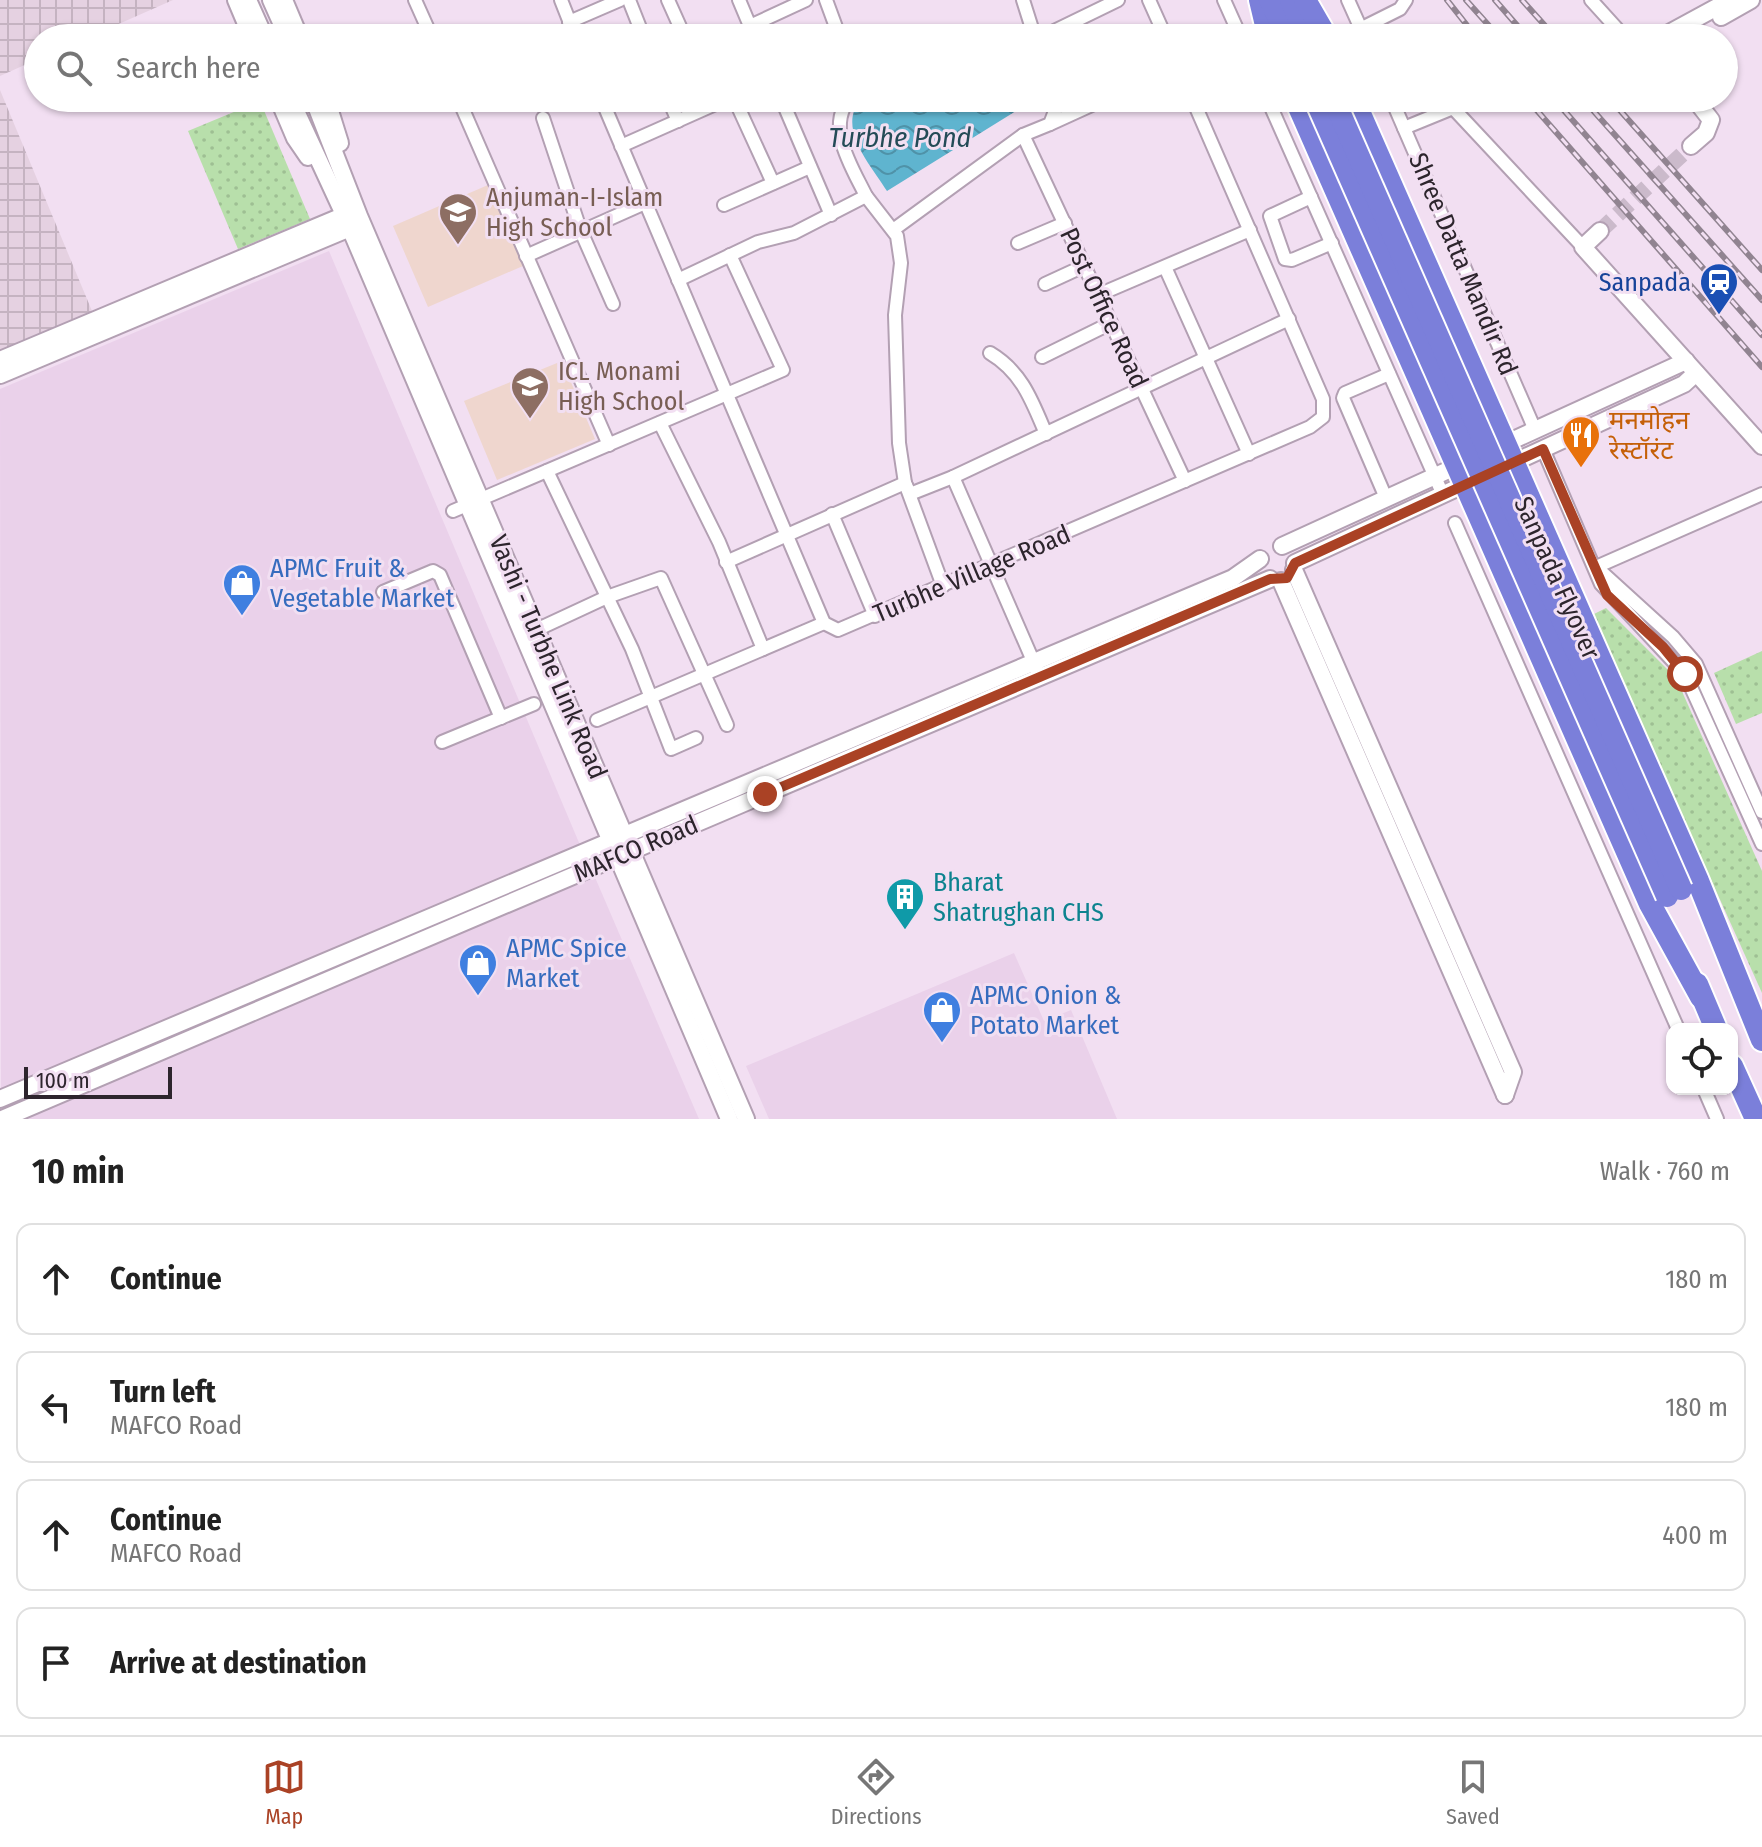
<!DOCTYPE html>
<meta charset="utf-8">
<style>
:root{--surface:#fff;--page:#f6f6f6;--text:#222;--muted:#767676;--line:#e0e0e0;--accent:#aa4225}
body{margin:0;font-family:"Fira Sans Condensed","Noto Sans Devanagari",sans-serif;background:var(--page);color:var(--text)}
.controls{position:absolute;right:24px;bottom:24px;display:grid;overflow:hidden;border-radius:16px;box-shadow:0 2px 6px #0004}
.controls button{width:72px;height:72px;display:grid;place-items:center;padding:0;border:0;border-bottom:2px solid var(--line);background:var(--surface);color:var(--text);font:40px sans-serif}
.scale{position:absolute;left:24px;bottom:20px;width:148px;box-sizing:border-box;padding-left:8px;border:4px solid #2d252d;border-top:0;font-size:22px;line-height:28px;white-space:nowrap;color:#2d252d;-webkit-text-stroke:6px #f2dff2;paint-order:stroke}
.stop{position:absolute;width:24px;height:24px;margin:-18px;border:6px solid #aa4225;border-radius:50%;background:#fff}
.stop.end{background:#aa4225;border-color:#fff;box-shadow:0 2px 8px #0008}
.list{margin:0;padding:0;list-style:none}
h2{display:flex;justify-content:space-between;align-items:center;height:104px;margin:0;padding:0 32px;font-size:34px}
h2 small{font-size:26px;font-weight:400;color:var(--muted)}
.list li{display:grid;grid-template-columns:52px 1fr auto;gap:24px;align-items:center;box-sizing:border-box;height:112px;margin:0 16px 16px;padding:0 16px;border:2px solid var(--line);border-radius:16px}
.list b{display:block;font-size:30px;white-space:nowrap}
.list p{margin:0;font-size:26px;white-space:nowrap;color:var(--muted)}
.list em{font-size:26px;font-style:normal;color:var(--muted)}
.icon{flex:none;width:44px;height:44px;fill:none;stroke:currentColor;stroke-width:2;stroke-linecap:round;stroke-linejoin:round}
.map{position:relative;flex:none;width:1762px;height:1119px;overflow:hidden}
.search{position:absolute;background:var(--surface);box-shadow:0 2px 6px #0004;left:24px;right:24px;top:24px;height:88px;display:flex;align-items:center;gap:20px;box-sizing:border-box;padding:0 28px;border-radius:44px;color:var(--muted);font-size:30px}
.sheet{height:616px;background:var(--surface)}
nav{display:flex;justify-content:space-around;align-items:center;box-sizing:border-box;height:112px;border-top:2px solid var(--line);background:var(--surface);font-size:22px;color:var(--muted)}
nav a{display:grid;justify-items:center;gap:4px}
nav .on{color:var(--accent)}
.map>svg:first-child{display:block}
.built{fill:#ead1ea}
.industrial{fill:url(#industrial-grid)}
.education{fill:#efd6ce}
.park{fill:url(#park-dots)}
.water{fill:url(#water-waves)}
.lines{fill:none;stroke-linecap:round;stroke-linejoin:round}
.secondary-tunnel{stroke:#cbbacb;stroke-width:16;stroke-dasharray:16 8;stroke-linecap:butt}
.street-casing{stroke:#b3a0b3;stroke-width:16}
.secondary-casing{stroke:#b3a0b3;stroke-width:20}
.highway-casing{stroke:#fff;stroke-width:26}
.street{stroke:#fff;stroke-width:12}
.secondary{stroke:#fff;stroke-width:16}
.highway{stroke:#7b7fda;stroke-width:22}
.rail-casing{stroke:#918491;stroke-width:6}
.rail{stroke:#f2dff2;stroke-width:3;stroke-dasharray:9;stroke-linecap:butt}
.highway-bridge-casing{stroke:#fff;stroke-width:26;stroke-linecap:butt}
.highway-bridge{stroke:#7b7fda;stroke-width:22}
.route{stroke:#aa4225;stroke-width:10}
.labels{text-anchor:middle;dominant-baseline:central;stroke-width:6;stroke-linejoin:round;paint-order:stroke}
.education-label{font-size:26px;fill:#785e54;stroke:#f2dff2;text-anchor:start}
.street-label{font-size:26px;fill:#2d252d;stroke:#f2dff2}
.transit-label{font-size:26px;fill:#164399;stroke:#f2dff2;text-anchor:end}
.food-label{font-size:26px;fill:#c56008;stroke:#f2dff2;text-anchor:start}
.shop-label{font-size:26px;fill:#366cbe;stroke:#f2dff2;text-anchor:start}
.culture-label{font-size:26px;fill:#0d838f;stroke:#f2dff2;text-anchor:start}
.water-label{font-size:28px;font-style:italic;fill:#244b57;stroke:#f2dff2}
</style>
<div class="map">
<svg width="1762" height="1119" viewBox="0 0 1762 1119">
<defs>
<pattern id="industrial-grid" width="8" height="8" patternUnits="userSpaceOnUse" patternTransform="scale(2)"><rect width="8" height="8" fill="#e5d1e1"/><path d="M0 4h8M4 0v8" fill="none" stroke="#c5b3c1"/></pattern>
<pattern id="park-dots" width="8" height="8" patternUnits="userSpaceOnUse" patternTransform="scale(2)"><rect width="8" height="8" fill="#b8dfab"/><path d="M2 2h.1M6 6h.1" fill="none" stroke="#9ebf93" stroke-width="1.8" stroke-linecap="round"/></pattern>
<pattern id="water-waves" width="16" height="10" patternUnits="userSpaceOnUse" patternTransform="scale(2)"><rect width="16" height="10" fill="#5fb4cf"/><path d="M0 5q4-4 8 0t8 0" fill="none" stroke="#4f92a8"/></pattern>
</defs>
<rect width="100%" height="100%" fill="#f2dff2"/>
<g class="built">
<polygon points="329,251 580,845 1,1090 0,389"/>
<polygon points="594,875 699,1119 26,1119"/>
<polygon points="1014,953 1044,1021 1071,1010 1117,1119 769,1119 746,1066"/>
</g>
<g class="industrial">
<polygon points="0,0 173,0 87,38 38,38 38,59 0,76"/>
<polygon points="0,90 92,311 0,350"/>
</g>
<g class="education">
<polygon points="488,185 523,266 428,307 393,226"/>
<polygon points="562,361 595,439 497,480 464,401"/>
</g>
<g class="park">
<polygon points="260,101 310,219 238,249 188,131"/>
<polygon points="1606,608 1676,678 1762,871 1762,993 1592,615"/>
<polygon points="1762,651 1762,713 1736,724 1714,673"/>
</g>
<path class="water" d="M 862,98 L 1037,98 L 887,191 C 871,165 835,127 862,98 Z"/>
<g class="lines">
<polyline class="secondary-tunnel" points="1600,231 1691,146"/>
<defs>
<g id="street">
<polyline points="415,0 432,38"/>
<polyline points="561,0 576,38"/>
<polyline points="629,0 644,38"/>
<polyline points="668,0 685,38"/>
<polyline points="739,0 755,38"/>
<polyline points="826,0 840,38"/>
<polyline points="1023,0 1035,38"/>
<polyline points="1149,0 1166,38"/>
<polyline points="1224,0 1241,38"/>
<polyline points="1348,0 1365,38"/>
<polyline points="1591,0 1620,32 1636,38"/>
<polyline points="569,22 620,0"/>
<polyline points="750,26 806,0"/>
<polyline points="1360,29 1400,9 1406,0"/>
<polyline points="998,38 1027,38"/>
<polyline points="1040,38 1118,0"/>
<polyline points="458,98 609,445"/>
<polyline points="601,98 824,623 838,630 1310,427 1323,417 1323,399 1192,98"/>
<polyline points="668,98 678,121"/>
<polyline points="734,98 773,183"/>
<polyline points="781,98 831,215"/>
<path d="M 850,98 C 825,127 852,167 866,196"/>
<polyline points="1267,98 1443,495"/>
<polyline points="1391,98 1535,430"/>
<polyline points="543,118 580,229 613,304"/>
<polyline points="1050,124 1107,98"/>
<polyline points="1404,128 1453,108 1583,247"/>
<polyline points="1023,135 1185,481"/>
<polyline points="621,146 729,98"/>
<polyline points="1311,197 1270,216 1285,259 1292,260 1332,243"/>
<polyline points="724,205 810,167"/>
<polyline points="893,230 1023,135 1050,124 1060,98"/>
<polyline points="1018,243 1065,223"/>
<polyline points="526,256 645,203"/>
<polyline points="1165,267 1249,454"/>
<polyline points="678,280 758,242 794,233 866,196 897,236 901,263 895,315 899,443 905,483 943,586"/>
<polyline points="1045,284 1084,266"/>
<polyline points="1098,295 1250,230"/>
<path d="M 990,353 C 1022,372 1032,401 1046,434"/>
<polyline points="1042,357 1111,323"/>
<polyline points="660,423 719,542 763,649"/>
<polyline points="1543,449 1601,584 1685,674 1762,844"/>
<polyline points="547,471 632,649 671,749 696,738"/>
<polyline points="953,477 1037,670"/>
<polyline points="1386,498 1343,398 1345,393 1389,374"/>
<polyline points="453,511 783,370 730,255"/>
<polyline points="832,514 875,616"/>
<polyline points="1455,523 1678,1029"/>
<polyline points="726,562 905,483 910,494 953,477 1289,319"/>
<polyline points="1596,567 1673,637 1696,664 1762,812"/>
<polyline points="1596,567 1762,494"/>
<polyline points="383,592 433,571 440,575 501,718"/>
<polyline points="536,630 607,597 661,578 727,725"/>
<polyline points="597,720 824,623"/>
<polyline points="442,742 534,704"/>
<polyline points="1704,1089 1717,1119"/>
</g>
<g id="secondary">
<polyline points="236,0 252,38"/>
<polyline points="248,0 265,38"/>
<polyline points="271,0 288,38"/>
<polyline points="284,0 300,38"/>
<polyline points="1721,17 1751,0"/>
<polyline points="1660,38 1730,0"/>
<polyline points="278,98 295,138 308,157"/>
<polyline points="290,98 347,221 729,1119"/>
<polyline points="313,98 359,216 746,1119"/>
<polyline points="326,98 340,143"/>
<polyline points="1691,146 1706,133 1711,120 1694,98"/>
<polyline points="1600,231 1583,247 1762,446"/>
<polyline points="0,360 352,212"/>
<polyline points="0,375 357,225"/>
<polyline points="1498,447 1686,361"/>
<polyline points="1504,467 1684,384 1696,373"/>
<polyline points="1282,546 1466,462"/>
<polyline points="1295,563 1472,481"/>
<polyline points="1294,570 1513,1072 1505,1095"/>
<polyline points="1281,581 1505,1095"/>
<polyline points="0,1099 1233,578 1260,559"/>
<polyline points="2,1119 1270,579"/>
</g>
<g id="highway">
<polyline points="1260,0 1269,38"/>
<polyline points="1270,0 1289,38"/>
<polyline points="1291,0 1307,38"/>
<polyline points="1305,0 1327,38"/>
<polyline points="1295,98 1650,904 1701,997"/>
<polyline points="1353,98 1698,881 1762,1040"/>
<polyline points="1697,984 1716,1029"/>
<polyline points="1732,1066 1756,1119"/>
</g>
</defs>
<use href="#street" class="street-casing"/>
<use href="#secondary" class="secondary-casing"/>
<use href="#highway" class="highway-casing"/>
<use href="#street" class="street"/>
<use href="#secondary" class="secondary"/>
<use href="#highway" class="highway"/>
<defs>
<g id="rail">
<polyline points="1447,0 1477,38"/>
<polyline points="1466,0 1500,38"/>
<polyline points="1495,0 1528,38"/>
<polyline points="1522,0 1556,38"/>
<polyline points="1526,98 1762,367"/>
<polyline points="1553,98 1762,335"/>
<polyline points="1582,98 1762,300"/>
<polyline points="1609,98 1762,270"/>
</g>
</defs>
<use href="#rail" class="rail-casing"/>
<use href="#rail" class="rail"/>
<defs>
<g id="highway-bridge">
<polyline points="1315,98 1667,896"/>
<polyline points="1333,98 1681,889"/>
</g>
</defs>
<use href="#highway-bridge" class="highway-bridge-casing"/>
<use href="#highway-bridge" class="highway-bridge"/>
</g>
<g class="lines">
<polyline class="route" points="765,794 1270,579 1287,578 1295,563 1543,449 1607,595 1663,647 1685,674"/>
</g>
<defs>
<symbol id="school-pin" viewBox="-11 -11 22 30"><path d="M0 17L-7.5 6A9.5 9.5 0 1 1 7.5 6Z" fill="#8d6e63" stroke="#f2dff2"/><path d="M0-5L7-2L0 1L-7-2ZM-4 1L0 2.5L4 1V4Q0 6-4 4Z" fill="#fff"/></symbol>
<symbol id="station-pin" viewBox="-11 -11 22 30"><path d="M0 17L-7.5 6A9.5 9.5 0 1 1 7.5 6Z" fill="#1a4fb4" stroke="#f2dff2"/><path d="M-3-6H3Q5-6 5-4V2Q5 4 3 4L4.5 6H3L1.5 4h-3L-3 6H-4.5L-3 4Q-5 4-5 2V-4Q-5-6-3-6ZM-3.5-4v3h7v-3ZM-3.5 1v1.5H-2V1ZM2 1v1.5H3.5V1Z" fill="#fff"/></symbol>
<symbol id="restaurant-pin" viewBox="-11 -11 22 30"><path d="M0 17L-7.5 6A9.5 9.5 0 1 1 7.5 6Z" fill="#e8710a" stroke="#f2dff2"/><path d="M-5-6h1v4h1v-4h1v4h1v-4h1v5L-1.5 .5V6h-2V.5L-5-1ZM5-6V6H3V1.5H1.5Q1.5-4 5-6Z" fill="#fff"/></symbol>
<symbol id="shop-pin" viewBox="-11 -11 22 30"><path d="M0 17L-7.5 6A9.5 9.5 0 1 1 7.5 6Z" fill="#3f7fe0" stroke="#f2dff2"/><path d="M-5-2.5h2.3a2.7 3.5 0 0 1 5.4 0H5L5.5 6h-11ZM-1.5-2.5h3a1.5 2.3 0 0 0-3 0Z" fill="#fff"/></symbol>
<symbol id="building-pin" viewBox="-11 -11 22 30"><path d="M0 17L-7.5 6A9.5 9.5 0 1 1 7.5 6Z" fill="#0f9aa8" stroke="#f2dff2"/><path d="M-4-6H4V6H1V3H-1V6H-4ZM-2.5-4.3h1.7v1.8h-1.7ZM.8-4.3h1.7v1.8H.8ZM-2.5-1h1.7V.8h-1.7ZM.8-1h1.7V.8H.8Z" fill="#fff"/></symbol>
</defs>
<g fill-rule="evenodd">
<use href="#school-pin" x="436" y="190" width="44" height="60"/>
<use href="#station-pin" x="1697" y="260" width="44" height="60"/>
<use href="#school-pin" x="508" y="364" width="44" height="60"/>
<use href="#restaurant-pin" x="1559" y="413" width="44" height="60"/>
<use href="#shop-pin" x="220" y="561" width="44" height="60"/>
<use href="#building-pin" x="883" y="875" width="44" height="60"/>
<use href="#shop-pin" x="456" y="941" width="44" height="60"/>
<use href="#shop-pin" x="920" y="988" width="44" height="60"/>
</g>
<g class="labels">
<g class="education-label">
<text x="486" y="197">Anjuman-I-Islam<tspan x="486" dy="30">High School</tspan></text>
<text x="558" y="371">ICL Monami<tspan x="558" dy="30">High School</tspan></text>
</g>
<g class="street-label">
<text transform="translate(1463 264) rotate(67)">Shree Datta Mandir Rd</text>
<text transform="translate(1104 308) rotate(65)">Post Office Road</text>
<text transform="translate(972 574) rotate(-23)">Turbhe Village Road</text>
<text transform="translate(1557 578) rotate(66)">Sanpada Flyover</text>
<text transform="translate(548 657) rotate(67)">Vashi - Turbhe Link Road</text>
<text transform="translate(636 849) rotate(-23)">MAFCO Road</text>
</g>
<g class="transit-label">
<text x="1691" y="282">Sanpada</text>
</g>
<g class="food-label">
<text x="1609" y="420">मनमोहन<tspan x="1609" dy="30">रेस्टॉरंट</tspan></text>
</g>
<g class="shop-label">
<text x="270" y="568">APMC Fruit &amp;<tspan x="270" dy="30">Vegetable Market</tspan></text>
<text x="506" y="948">APMC Spice<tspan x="506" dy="30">Market</tspan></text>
<text x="970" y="995">APMC Onion &amp;<tspan x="970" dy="30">Potato Market</tspan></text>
</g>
<g class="culture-label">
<text x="933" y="882">Bharat<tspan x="933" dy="30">Shatrughan CHS</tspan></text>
</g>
<g class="water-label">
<text x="900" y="137">Turbhe Pond</text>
</g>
</g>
</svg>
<div class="controls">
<button><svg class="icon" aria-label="locate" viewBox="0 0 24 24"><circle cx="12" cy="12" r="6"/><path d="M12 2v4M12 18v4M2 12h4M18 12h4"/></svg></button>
</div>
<div class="scale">100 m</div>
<div class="stop" style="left:1685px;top:674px"></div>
<div class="stop end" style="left:765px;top:794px"></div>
<div class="search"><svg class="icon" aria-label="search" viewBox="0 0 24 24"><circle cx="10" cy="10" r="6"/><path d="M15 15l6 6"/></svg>Search here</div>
</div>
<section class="sheet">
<h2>10 min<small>Walk · 760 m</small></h2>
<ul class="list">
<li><svg class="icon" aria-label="ahead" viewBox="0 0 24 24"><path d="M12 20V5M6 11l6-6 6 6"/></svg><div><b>Continue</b></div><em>180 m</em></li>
<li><svg class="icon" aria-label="left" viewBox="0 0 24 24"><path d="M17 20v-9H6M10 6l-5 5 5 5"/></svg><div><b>Turn left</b><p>MAFCO Road</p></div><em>180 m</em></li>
<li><svg class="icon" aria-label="ahead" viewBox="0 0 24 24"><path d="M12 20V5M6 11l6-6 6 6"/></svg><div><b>Continue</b><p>MAFCO Road</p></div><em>400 m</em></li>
<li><svg class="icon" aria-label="arrive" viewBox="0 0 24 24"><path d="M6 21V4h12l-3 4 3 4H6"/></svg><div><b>Arrive at destination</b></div></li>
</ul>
</section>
<nav>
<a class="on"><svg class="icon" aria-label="map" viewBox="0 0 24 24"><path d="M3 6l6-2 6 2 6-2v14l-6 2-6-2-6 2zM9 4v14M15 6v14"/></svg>Map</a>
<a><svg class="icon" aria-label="directions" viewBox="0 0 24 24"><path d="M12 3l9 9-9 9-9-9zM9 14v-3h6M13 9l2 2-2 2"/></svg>Directions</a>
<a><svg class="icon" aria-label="saved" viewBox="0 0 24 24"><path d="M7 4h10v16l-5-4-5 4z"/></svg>Saved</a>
</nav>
